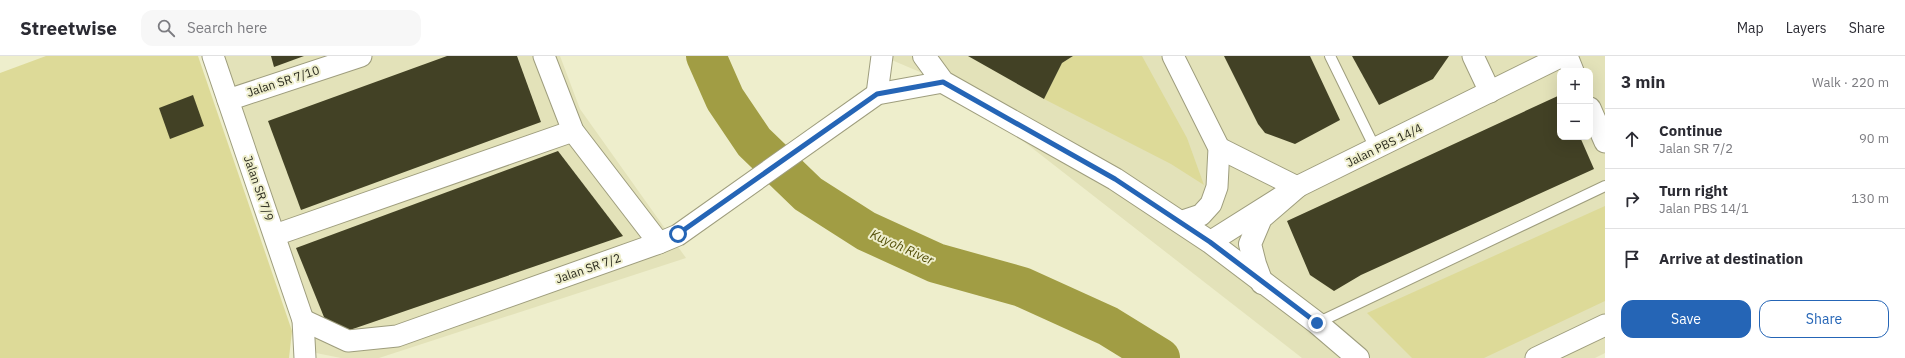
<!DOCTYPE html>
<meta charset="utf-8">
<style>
:root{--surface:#fff;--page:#f7f7f7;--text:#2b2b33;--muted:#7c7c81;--line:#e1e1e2;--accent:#2565b6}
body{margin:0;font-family:"IBM Plex Sans",sans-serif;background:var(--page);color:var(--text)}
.controls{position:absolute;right:12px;top:12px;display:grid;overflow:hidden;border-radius:8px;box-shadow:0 4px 16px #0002}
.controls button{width:36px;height:36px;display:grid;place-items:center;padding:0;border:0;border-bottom:1px solid var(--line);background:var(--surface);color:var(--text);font:20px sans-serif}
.stop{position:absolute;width:12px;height:12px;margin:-9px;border:3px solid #2565b6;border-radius:50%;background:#fff}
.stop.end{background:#2565b6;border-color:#fff;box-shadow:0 1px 4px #0008}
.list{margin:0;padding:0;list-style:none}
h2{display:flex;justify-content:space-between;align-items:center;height:52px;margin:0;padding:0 16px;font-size:17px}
h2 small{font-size:13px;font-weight:400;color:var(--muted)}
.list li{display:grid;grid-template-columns:26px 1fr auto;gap:12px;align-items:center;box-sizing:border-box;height:60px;padding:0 16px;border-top:1px solid var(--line)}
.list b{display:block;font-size:15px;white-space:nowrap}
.list p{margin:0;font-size:13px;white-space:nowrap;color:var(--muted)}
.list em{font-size:13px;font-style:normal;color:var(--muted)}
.actions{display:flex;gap:8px;padding:12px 16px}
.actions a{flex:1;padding:9px 0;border:1px solid var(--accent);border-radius:12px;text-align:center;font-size:14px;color:var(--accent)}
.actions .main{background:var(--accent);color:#fff}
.icon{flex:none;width:22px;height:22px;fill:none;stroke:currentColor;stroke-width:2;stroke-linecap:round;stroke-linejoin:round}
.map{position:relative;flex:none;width:1605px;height:302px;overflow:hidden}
header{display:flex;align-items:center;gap:24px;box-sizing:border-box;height:56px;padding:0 20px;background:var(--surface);border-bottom:1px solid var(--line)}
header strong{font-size:19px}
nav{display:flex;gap:22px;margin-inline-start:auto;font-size:14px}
.search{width:280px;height:36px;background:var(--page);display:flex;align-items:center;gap:10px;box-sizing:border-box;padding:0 14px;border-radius:12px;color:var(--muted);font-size:15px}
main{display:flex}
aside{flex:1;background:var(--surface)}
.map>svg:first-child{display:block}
.built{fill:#e3e2b9;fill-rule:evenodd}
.green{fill:#ddda98}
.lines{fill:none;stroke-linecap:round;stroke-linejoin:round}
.river{stroke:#a19d44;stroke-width:40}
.building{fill:#424125}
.lane-casing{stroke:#9e9d7d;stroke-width:12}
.street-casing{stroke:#9e9d7d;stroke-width:23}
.secondary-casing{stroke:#9e9d7d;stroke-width:24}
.lane{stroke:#fff;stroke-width:10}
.street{stroke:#fff;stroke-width:21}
.secondary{stroke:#fff;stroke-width:22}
.route{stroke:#2565b6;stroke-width:5}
.labels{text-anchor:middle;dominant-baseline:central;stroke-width:4;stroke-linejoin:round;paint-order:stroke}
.street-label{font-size:12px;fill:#2b2b1e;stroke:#eec}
.water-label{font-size:13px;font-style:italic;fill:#514d06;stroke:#eec}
</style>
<header>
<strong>Streetwise</strong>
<div class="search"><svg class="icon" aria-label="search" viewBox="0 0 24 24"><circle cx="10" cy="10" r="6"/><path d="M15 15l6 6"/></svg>Search here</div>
<nav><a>Map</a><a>Layers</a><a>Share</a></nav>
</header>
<main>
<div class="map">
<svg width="1605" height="302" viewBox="0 0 1605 302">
<rect width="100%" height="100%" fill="#eec"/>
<g class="built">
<polygon points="204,0 560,0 580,53 686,202 379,302 341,302 311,296"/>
<path d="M 882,0 L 1605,0 L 1605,297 L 1595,302 L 1302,302 L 951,29 ZM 1560,15 L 1590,15 L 1590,81 L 1560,81 Z"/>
</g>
<g class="green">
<polygon points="46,0 198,0 292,275 289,302 0,302 0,17"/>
<polygon points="1073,0 1142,0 1187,82 1204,129 1171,108 1044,43 1062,7"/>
<polygon points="1605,150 1605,245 1484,302 1412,302 1367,257"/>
</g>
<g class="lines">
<polyline class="river" points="706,0 725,43 754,86 808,138 866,175 936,207 1022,231 1108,270 1160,302"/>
</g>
<g class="building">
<polygon points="271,0 304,0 274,11"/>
<polygon points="447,0 517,0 541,66 301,154 268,65"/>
<polygon points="968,0 1073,0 1062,7 1044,43"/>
<polygon points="1224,0 1310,0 1340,64 1295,88 1265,77 1258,68"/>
<polygon points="1352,0 1449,0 1433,23 1379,49"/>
<polygon points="193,39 204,70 170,83 159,52"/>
<polygon points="1560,39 1560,81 1580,81 1594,113 1361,219 1334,235 1310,219 1287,165"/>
<polygon points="558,95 623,180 347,275 326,266 296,192"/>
</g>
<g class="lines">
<defs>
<g id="lane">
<polyline points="1330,0 1376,94"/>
<polyline points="1317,267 1605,130"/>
</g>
<g id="street">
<polyline points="213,0 303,264 305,302"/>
<polyline points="544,0 573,75 659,187"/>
<polyline points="1173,0 1219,92 1217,131 1211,148 1201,159 1180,166"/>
<polyline points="1473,0 1490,36"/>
<polyline points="1567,0 1573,15"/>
<polyline points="877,38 882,0"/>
<polyline points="228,44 361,0"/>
<polyline points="1590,52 1605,86"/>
<polyline points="1219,92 1297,131"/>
<polyline points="275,179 573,75"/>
<polyline points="1210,186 1297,131 1562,0"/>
<polyline points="303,264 348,285 397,280 659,187 678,179 877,38 943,26"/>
<polyline points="1536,302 1605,269"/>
</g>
<g id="secondary">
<polyline points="924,0 943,26 1115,123 1210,186 1317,267 1358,302"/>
<polyline points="1262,227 1255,208 1250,188 1261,162 1297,131"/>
</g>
</defs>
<use href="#lane" class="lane-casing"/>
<use href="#street" class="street-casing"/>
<use href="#secondary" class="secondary-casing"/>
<use href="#lane" class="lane"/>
<use href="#street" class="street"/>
<use href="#secondary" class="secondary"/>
</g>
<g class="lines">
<polyline class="route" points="678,178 877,38 943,26 1115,123 1210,186 1317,267"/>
</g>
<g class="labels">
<g class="street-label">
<text transform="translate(283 25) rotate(-18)">Jalan SR 7/10</text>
<text transform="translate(1384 89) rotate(-26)">Jalan PBS 14/4</text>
<text transform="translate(259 132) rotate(71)">Jalan SR 7/9</text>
<text transform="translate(588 212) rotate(-19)">Jalan SR 7/2</text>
</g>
<g class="water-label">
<text transform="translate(902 191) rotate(24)">Kuyoh River</text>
</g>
</g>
</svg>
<div class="controls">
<button>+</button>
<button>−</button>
</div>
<div class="stop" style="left:678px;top:178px"></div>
<div class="stop end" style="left:1317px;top:267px"></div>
</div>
<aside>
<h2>3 min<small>Walk · 220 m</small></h2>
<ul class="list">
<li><svg class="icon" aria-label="ahead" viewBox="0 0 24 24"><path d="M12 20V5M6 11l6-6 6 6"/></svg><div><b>Continue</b><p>Jalan SR 7/2</p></div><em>90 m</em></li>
<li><svg class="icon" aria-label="right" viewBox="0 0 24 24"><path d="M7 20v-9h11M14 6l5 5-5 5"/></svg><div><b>Turn right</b><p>Jalan PBS 14/1</p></div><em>130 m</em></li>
<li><svg class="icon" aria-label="arrive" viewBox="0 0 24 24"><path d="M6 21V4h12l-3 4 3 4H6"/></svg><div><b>Arrive at destination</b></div></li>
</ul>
<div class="actions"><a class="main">Save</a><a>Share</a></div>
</aside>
</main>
